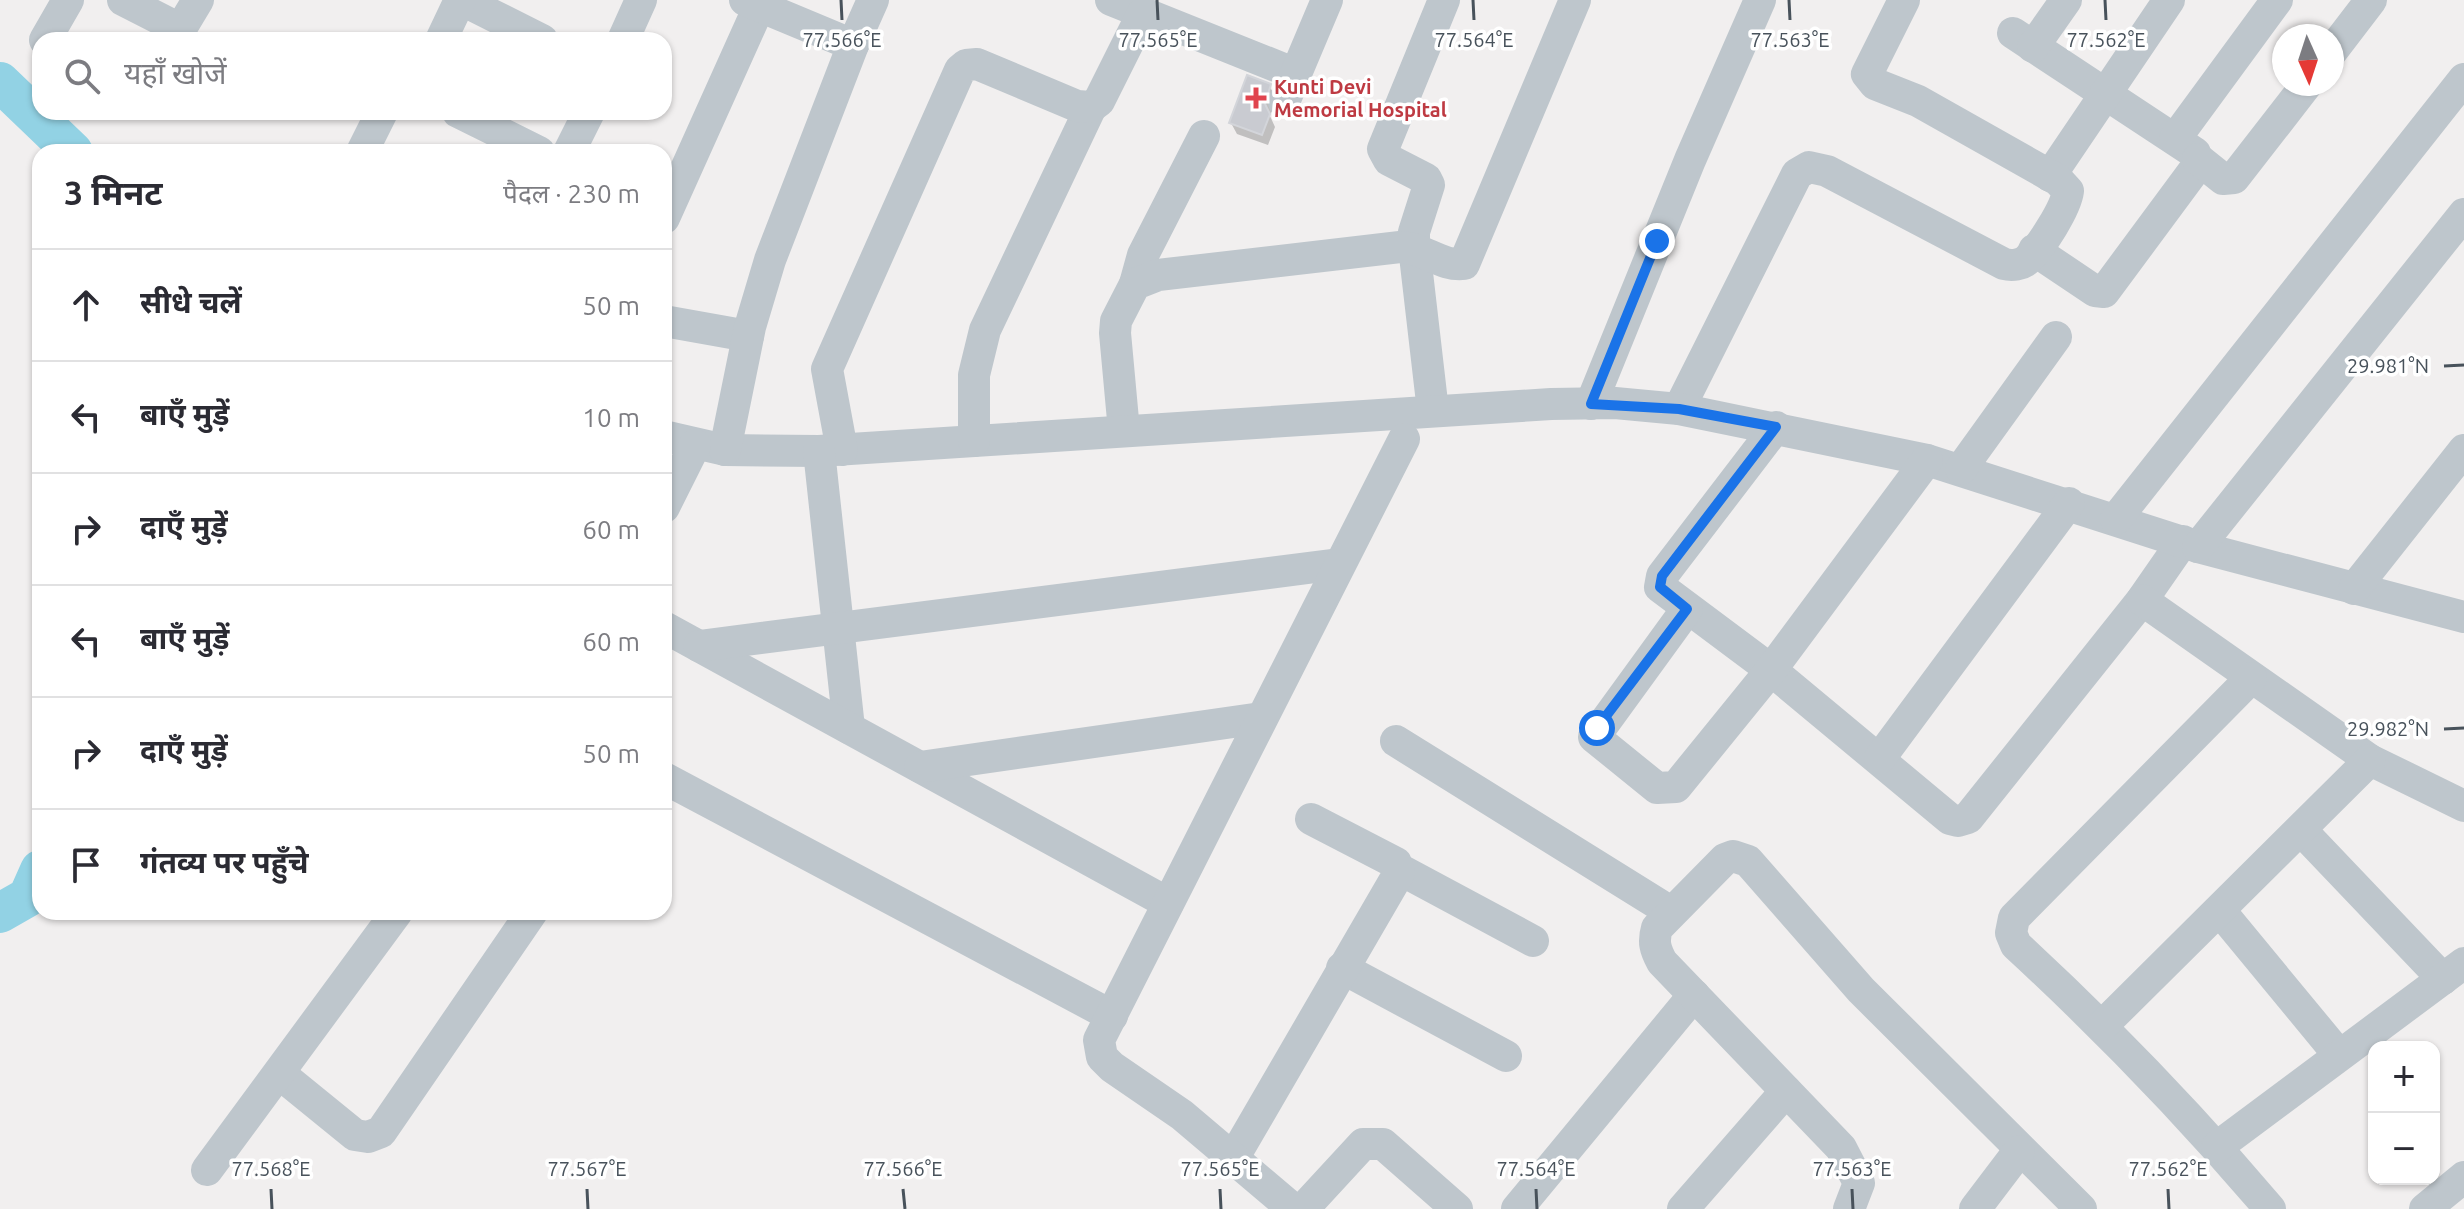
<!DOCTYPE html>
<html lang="hi">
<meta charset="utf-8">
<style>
:root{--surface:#fff;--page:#f2f2f3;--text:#2b2b33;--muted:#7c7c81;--line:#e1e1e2}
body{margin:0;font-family:Ubuntu,"Noto Sans Devanagari",sans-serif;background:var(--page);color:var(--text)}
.controls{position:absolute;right:24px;bottom:24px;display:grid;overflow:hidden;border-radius:16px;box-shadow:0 2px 6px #0004}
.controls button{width:72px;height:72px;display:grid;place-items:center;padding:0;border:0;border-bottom:2px solid var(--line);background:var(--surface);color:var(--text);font:40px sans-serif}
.compass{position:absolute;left:2272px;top:24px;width:72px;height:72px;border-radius:50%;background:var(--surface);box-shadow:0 2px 6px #0004;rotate:177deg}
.stop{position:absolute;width:24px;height:24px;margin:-18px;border:6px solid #1a73e8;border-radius:50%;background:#fff}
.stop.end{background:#1a73e8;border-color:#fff;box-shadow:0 2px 8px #0008}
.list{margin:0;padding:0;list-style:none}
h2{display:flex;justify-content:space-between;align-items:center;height:104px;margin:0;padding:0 32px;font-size:34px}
h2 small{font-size:26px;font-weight:400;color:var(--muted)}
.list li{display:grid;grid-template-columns:52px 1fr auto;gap:24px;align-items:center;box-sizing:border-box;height:112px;padding:0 32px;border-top:2px solid var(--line)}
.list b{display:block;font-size:30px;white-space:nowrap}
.list em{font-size:26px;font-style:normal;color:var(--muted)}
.icon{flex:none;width:44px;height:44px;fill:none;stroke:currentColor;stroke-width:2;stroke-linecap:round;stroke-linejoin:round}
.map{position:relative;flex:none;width:2464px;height:1209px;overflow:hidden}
.search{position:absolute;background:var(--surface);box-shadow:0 2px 6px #0004;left:32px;top:32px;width:640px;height:88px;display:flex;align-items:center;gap:20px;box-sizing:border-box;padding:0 28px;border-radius:24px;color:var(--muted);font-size:30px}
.panel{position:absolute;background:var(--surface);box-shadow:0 2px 6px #0004;left:32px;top:144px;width:640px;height:776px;border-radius:24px}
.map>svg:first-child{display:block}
.shadow{fill:#0003}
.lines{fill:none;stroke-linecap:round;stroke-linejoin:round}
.river{stroke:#92d2e4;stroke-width:40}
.building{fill:#c9cbd1;stroke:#d3d5da;stroke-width:2}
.minor{stroke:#bec6cc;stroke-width:32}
.route{stroke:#1a73e8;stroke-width:10}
.ticks{fill:none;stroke:#48525b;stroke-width:3}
.health-dot{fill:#e0444e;stroke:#fff;stroke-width:3}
.labels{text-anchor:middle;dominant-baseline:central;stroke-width:7;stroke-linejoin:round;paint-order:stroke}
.health-label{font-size:20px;font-weight:bold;fill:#be3a42;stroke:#fff;text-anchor:start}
.ticks-label{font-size:20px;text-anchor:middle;fill:#48525b;stroke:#fff;stroke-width:7;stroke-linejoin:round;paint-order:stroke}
</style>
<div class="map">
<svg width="2464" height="1209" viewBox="0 0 2464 1209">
<rect width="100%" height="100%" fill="#f1efef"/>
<polygon class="shadow" points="1269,86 1276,97 1270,116 1275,127 1268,145 1237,134 1231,123"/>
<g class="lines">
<g class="river">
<polyline points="0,82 73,152"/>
<polyline points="0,913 28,897 40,870"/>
</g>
</g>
<polygon class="building" points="1247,75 1271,84 1265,104 1270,114 1262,135 1229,123"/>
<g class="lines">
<g class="minor">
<polyline points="123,0 174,26 183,25 198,0"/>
<polyline points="462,0 542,40"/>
<polyline points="1111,0 1296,74"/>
<polyline points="2013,33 2195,153 2198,165 2104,292 2095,291 2034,250"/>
<polyline points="45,40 68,0"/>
<polyline points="441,40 460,0"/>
<polyline points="623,40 641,0"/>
<polyline points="853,45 873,0"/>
<polyline points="2033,47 2066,0"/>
<polyline points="2332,51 2371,0"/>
<polyline points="1284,102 1327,0"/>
<polyline points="458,112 539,152"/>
<polyline points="2175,139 2277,0"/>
<polyline points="362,152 382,112"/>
<polyline points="569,152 589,112"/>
<polyline points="2198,159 2223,179 2234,178 2307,84"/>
<polyline points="2050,176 2169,0"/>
<polyline points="664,218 762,0"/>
<polyline points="1135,284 1143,255 1204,136"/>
<polyline points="664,321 748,336"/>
<polyline points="1591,404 1690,160 1760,0"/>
<path d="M 1679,409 L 1797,174 L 1809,167 L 1827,171 L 2004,264 C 2012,266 2022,265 2028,259 C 2041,247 2066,208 2068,191 L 2058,180 L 1918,101 L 1875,84 L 1867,74 L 1904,0"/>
<polyline points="1433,411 1414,247 1414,232 1429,185 1426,179 1389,160 1383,149 1444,0"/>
<polyline points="1776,427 1662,576 1660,587 1771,670 1950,819 1958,821 1968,818 2142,600 2183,541"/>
<path d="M 1124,431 L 1115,333 L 1116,321 L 1135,284 L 1158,275 L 1400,247 C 1422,247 1442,267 1464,264 L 1575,0"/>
<polyline points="664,436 725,450 819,451 1551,404 1615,403 1679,409 1927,460 2198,547 2464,617"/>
<polyline points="974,441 974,375 985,330 1091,107"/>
<polyline points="725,450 750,327 770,260 853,45 745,0"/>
<polyline points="842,450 827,369 960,70 966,65 977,64 1077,106 1091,107 1099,101 1143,13"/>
<polyline points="819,451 849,728"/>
<polyline points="1961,469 2056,337"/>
<polyline points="664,507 695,445"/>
<polyline points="2116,519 2464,79"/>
<polyline points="2198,547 2464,214"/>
<polyline points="2354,589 2464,450"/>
<polyline points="2142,600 2370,760 2464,806"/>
<polyline points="1687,609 1594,737 1657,788 1676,787 1771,670 1927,460"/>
<polyline points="664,627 1168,903"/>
<polyline points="699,646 1339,564"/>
<path d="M 2251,678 L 2014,918 L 2011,933 L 2016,945 C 2106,1028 2190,1115 2270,1209"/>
<polyline points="1396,741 1671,912"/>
<polyline points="1880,758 2069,503"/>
<polyline points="920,767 1261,718"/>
<polyline points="664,778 1112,1016"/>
<polyline points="2301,830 2443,979"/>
<polyline points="1399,869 1533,941"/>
<polyline points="2221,912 2339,1055"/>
<polyline points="1342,968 1506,1056"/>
<polyline points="2103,1025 2370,760"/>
<polyline points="280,1074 355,1135 368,1137 381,1132 532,912"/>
<polyline points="2217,1147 2464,963"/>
<polyline points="1234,1157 1399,873 1396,863 1311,819"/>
<polyline points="207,1170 397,912"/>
<polyline points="1293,1209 1182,1115 1112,1067 1102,1057 1099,1040 1404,439"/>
<polyline points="1303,1209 1363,1144 1383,1144 1457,1209"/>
<polyline points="1517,1209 1694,995"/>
<polyline points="1683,1209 1786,1091"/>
<path d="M 1849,1209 L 1859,1183 L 1841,1148 L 1662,962 C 1655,949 1653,942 1657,928 L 1725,859 L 1733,856 L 1748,861 L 1861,990 L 2081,1209"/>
<polyline points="1975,1209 2019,1151"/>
<polyline points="2425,1209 2464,1177"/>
</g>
</g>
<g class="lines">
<polyline class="route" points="1597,728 1687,609 1660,587 1662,576 1776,427 1679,409 1591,404 1657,241"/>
</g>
<path class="ticks" d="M 841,0 L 842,20M 1157,0 L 1158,20M 1473,0 L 1474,20M 1789,0 L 1790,20M 2105,0 L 2106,20M 2444,366 L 2464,365M 2444,729 L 2464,728M 271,1189 L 272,1209M 587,1189 L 588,1209M 903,1189 L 905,1209M 1220,1189 L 1221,1209M 1536,1189 L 1537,1209M 1852,1189 L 1853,1209M 2168,1189 L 2169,1209"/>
<path class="health-dot" d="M1252 86h8v8h8v8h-8v8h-8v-8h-8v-8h8z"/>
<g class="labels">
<g class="health-label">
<text x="1274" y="86">Kunti Devi<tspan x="1274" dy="23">Memorial Hospital</tspan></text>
</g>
</g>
<g class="ticks-label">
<text x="842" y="47">77.566°E</text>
<text x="1158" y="47">77.565°E</text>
<text x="1474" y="47">77.564°E</text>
<text x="1790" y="47">77.563°E</text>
<text x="2106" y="47">77.562°E</text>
<text x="2388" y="373">29.981°N</text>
<text x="2388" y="736">29.982°N</text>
<text x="271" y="1176">77.568°E</text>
<text x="587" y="1176">77.567°E</text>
<text x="903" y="1176">77.566°E</text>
<text x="1220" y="1176">77.565°E</text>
<text x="1536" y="1176">77.564°E</text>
<text x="1852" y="1176">77.563°E</text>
<text x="2168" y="1176">77.562°E</text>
</g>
</svg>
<div class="controls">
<button>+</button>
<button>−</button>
</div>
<svg class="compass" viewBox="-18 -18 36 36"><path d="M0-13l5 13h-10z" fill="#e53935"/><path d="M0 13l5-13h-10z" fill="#7c7c81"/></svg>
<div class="stop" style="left:1597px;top:728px"></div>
<div class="stop end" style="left:1657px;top:241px"></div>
<div class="search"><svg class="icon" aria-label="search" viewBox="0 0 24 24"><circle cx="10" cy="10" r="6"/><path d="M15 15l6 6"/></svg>यहाँ खोजें</div>
<section class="panel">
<h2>3 मिनट<small>पैदल · 230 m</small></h2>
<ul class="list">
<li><svg class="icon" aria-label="ahead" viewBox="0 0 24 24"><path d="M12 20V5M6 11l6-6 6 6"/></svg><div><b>सीधे चलें</b></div><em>50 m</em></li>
<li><svg class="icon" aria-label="left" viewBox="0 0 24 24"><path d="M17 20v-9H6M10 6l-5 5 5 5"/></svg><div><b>बाएँ मुड़ें</b></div><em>10 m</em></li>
<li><svg class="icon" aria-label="right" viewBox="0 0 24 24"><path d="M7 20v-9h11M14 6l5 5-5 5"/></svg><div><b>दाएँ मुड़ें</b></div><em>60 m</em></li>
<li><svg class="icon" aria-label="left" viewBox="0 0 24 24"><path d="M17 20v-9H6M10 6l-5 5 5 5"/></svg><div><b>बाएँ मुड़ें</b></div><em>60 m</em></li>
<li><svg class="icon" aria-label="right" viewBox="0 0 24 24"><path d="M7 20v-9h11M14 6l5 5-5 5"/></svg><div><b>दाएँ मुड़ें</b></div><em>50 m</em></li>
<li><svg class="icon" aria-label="arrive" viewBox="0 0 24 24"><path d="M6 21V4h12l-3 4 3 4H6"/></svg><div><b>गंतव्य पर पहुँचे</b></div></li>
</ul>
</section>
</div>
